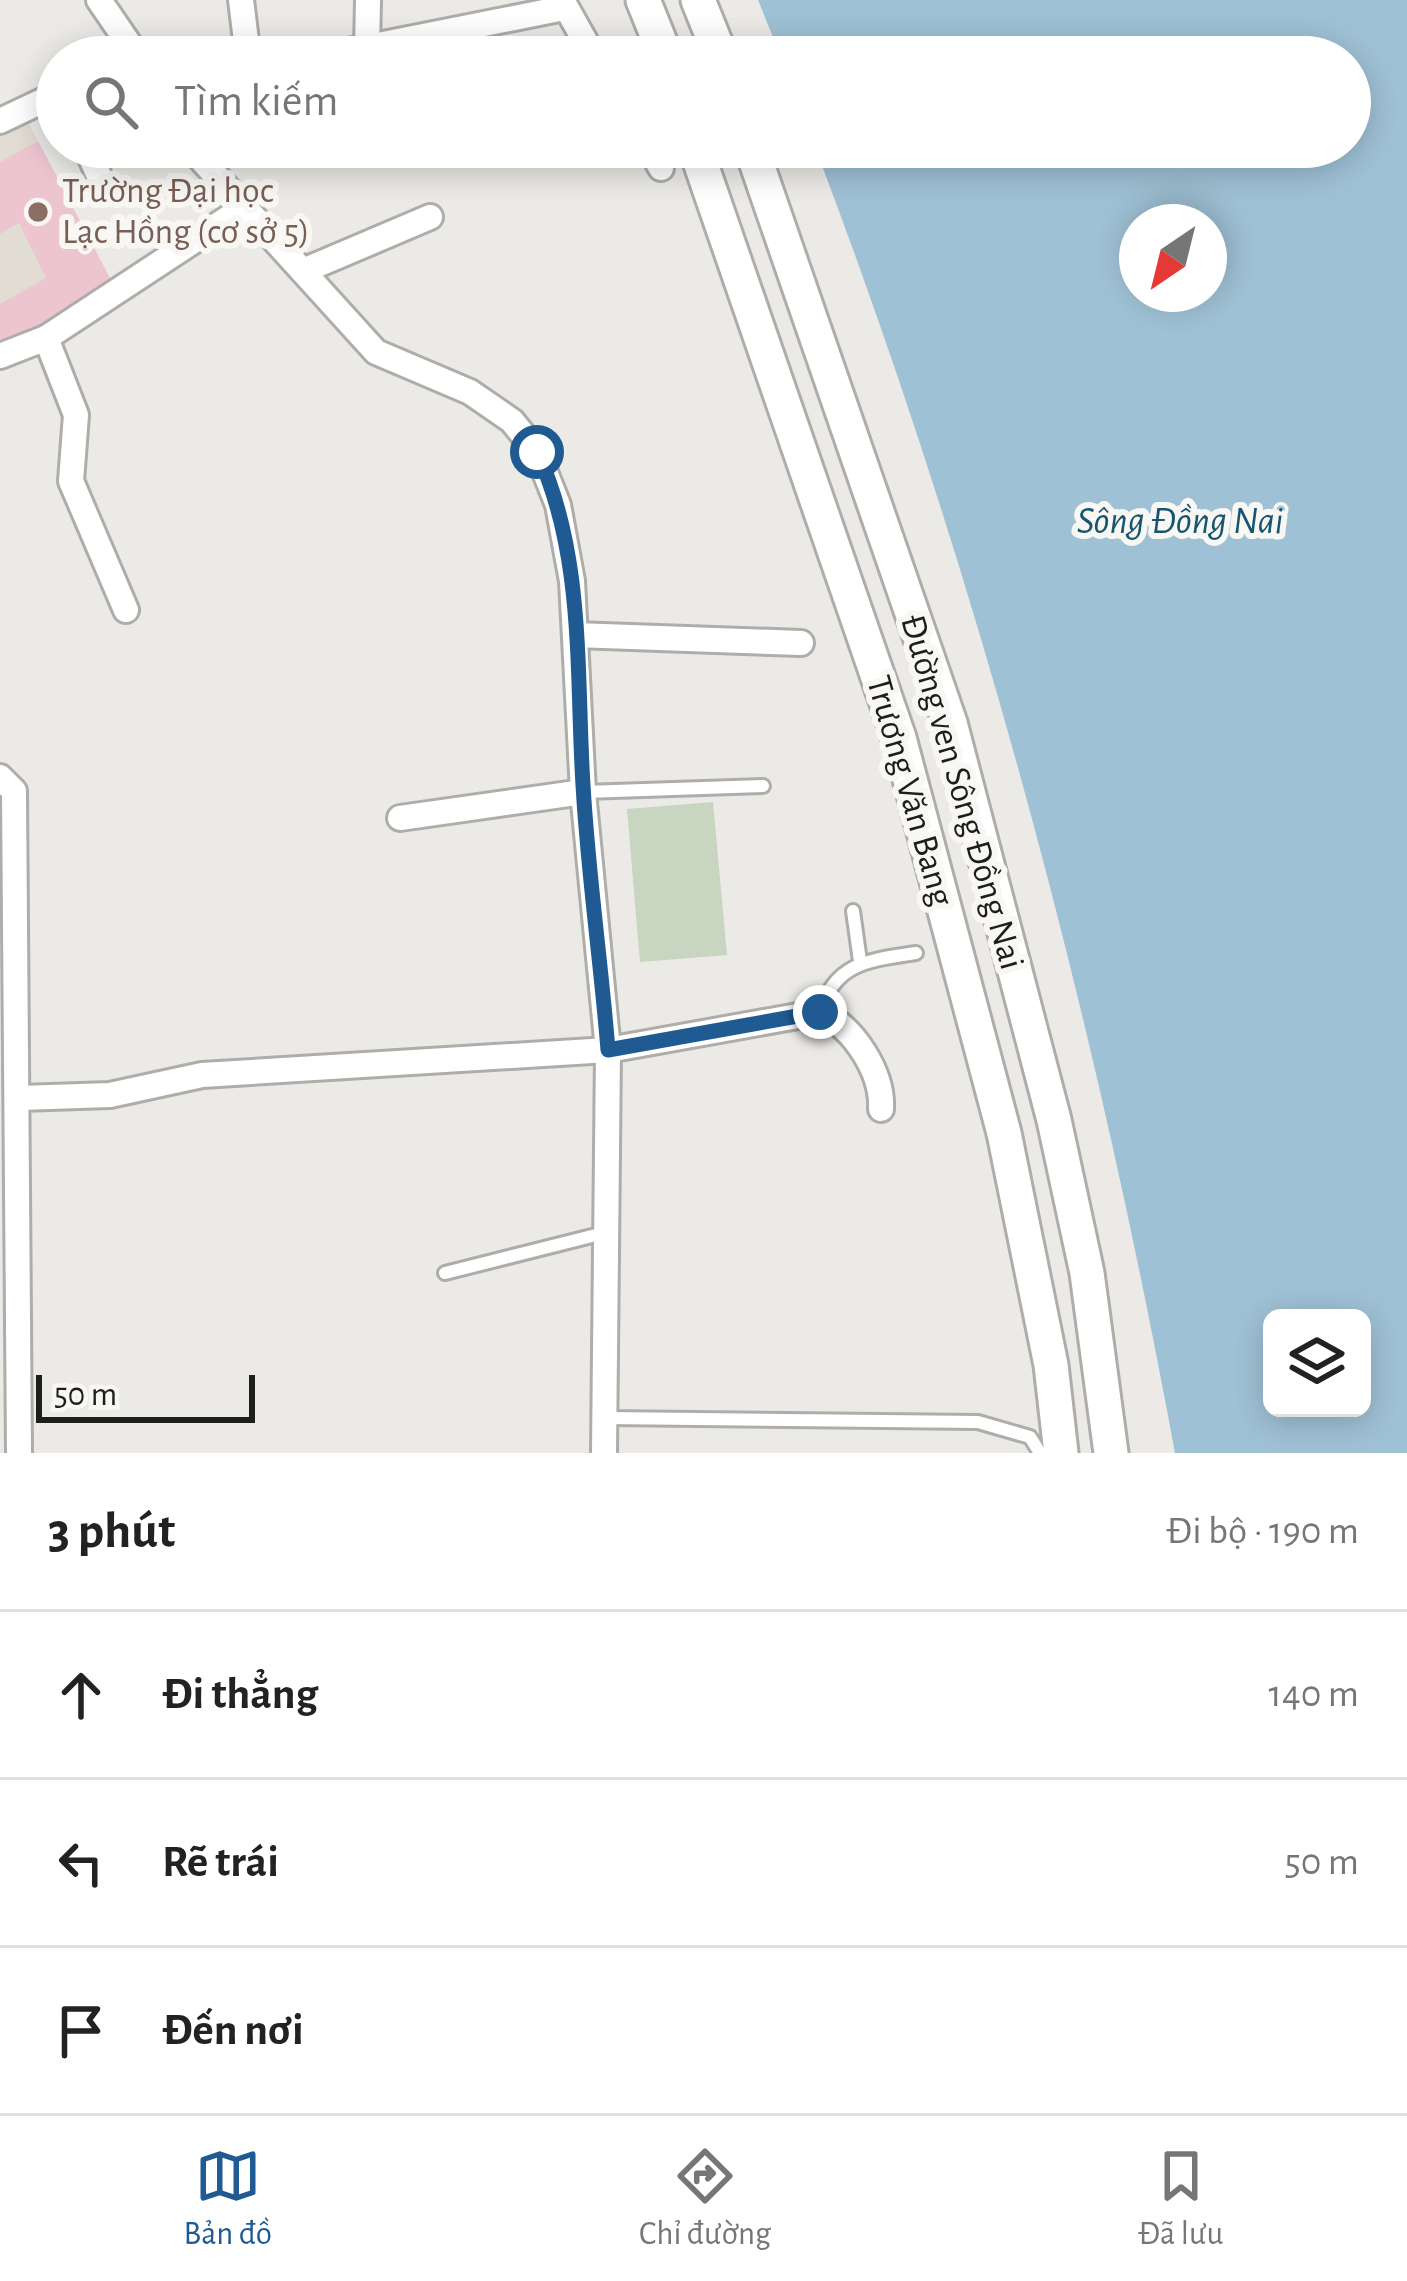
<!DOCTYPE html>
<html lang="vi">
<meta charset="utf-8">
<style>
:root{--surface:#fff;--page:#f2f2f2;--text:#222;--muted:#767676;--line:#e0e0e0;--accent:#1f5b92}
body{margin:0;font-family:"Alegreya Sans",sans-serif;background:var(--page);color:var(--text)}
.controls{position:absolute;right:36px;bottom:36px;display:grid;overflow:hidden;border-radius:18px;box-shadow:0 6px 30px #0003}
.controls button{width:108px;height:108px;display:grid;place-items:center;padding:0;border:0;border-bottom:3px solid var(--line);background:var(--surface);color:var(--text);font:60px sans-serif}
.compass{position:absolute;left:1119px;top:204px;width:108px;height:108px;border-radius:50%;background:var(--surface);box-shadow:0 6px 30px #0003;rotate:215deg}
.scale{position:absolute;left:36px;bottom:30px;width:219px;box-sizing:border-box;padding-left:12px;border:6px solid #1d1d1b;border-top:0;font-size:33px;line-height:42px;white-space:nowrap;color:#1d1d1b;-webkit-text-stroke:9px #f8f7f4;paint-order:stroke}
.stop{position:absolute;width:36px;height:36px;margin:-27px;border:9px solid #1f5b92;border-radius:50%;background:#fff}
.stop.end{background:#1f5b92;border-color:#fff;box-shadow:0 3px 12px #0008}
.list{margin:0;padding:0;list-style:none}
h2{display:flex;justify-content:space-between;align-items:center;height:156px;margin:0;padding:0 48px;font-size:51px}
h2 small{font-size:39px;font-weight:400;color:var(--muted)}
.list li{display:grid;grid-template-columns:78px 1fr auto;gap:36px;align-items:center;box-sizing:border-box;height:168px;padding:0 48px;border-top:3px solid var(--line)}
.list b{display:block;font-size:45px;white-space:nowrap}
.list em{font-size:39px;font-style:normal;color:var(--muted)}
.icon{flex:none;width:66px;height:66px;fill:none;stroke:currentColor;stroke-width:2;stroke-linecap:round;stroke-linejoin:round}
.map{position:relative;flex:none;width:1407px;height:1453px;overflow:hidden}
.search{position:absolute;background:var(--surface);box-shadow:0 6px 30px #0003;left:36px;right:36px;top:36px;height:132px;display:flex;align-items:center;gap:30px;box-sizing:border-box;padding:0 42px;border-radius:66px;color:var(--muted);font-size:45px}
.sheet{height:660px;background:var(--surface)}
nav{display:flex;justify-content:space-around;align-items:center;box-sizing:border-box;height:168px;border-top:3px solid var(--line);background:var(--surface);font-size:33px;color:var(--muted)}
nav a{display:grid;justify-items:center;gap:6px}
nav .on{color:var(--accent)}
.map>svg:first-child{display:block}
.built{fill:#e1ddd2}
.green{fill:#c7d5c1}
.water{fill:#9fc1d5;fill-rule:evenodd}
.building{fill:#ecc5d1}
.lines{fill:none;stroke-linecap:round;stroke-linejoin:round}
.service-casing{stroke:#aeadaa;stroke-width:18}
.minor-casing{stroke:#aeadaa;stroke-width:30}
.secondary-casing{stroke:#aeadaa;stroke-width:39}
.service{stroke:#fff;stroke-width:12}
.minor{stroke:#fff;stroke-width:24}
.secondary{stroke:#fff;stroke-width:33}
.route{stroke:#1f5b92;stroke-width:15}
.education-dot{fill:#8d6e63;stroke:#f8f7f4;stroke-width:4.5}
.labels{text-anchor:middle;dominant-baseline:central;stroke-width:12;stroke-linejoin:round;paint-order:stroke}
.education-label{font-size:36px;fill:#785e54;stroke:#f8f7f4;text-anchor:start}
.street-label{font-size:36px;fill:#1d1d1b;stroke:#f8f7f4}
.water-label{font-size:39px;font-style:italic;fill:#185571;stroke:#f8f7f4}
</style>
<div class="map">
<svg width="1407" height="1453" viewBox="0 0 1407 1453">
<rect width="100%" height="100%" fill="#ebeae6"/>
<polygon class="built" points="27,120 113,284 0,345 0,132"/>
<polygon class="green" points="713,802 727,955 640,962 627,809"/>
<path class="water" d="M 758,0 L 1407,0 L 1407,1453 L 1175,1453 C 1093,1008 976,570 815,147 L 1350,147 L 1350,57 L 781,57 ZM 1137,222 L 1209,222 L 1209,294 L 1137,294 ZM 1272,1318 L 1362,1318 L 1362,1408 L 1272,1408 Z"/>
<polygon class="building" points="38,141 113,284 41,329 0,345 0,304 46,278 19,223 0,234 0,162"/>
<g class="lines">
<defs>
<g id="service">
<polyline points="584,792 763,786"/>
<polyline points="853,911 860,961"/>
<path d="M 820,1012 C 835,962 870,960 916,953"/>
<polyline points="445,1273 608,1232"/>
<polyline points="606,1418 978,1422 1030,1437 1040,1453"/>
</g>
<g id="minor">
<polyline points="99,0 138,57"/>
<polyline points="241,0 248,57"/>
<polyline points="562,0 594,57"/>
<polyline points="367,50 368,0"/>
<polyline points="318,57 564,8"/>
<polyline points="0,121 57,94"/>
<polyline points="86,147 105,189"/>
<polyline points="190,147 376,352 470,392 512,421 537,452 558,505 572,581 583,792 608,1050 604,1453"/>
<polyline points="649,147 661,168"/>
<polyline points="303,271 430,217"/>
<polyline points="0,356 46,338"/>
<polyline points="126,610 71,481 76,415 46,338 245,207"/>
<polyline points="575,635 801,643"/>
<polyline points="0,777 14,791 19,1453"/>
<polyline points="400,818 583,792"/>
<path d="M 20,1098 L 110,1095 L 202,1075 L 608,1050 L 820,1012 C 854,1027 883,1073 881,1109"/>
</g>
<g id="secondary">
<polyline points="643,0 666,57"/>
<polyline points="698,0 721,57"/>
<polyline points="695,147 899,738 1004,1133 1051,1365 1061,1453"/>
<polyline points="751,147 950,723 1054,1120 1087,1273 1111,1453"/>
</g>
</defs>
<use href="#service" class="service-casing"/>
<use href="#minor" class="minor-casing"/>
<use href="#secondary" class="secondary-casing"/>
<use href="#service" class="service"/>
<use href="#minor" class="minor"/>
<use href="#secondary" class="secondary"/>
</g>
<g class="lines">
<path class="route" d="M 537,452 C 585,555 576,674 583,785 C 588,874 601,962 608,1050 L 820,1012"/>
</g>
<circle class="education-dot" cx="38" cy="212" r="12"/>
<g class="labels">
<g class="education-label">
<text x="62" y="191">Trường Đại học<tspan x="62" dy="41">Lạc Hồng (cơ sở 5)</tspan></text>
</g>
<g class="street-label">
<text transform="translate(910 791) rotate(74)">Trương Văn Bang</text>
<text transform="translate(962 792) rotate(74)">Đường ven Sông Đồng Nai</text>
</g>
<g class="water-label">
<text x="1180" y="521">Sông Đồng Nai</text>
</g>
</g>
</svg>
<div class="controls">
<button><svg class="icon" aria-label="layers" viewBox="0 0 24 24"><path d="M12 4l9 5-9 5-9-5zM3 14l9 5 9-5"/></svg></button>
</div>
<svg class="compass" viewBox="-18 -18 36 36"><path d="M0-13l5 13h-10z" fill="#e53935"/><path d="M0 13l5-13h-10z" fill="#767676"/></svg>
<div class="scale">50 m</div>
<div class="stop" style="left:537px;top:452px"></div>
<div class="stop end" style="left:820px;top:1012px"></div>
<div class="search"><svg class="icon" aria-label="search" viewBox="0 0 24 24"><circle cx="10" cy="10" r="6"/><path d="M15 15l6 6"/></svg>Tìm kiếm</div>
</div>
<section class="sheet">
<h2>3 phút<small>Đi bộ · 190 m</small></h2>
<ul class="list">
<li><svg class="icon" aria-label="ahead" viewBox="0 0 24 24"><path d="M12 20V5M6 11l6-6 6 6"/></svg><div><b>Đi thẳng</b></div><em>140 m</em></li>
<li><svg class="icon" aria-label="left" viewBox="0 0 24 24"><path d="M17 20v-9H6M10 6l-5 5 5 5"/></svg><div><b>Rẽ trái</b></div><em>50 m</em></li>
<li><svg class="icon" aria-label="arrive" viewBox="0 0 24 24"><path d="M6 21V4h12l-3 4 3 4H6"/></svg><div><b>Đến nơi</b></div></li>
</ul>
</section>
<nav>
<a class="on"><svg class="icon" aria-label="map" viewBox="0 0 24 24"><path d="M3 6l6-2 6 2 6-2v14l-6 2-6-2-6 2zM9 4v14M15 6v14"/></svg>Bản đồ</a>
<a><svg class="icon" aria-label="directions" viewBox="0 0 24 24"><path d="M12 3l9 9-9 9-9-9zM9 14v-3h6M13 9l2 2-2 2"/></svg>Chỉ đường</a>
<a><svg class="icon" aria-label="saved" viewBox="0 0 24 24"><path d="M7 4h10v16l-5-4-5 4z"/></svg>Đã lưu</a>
</nav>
